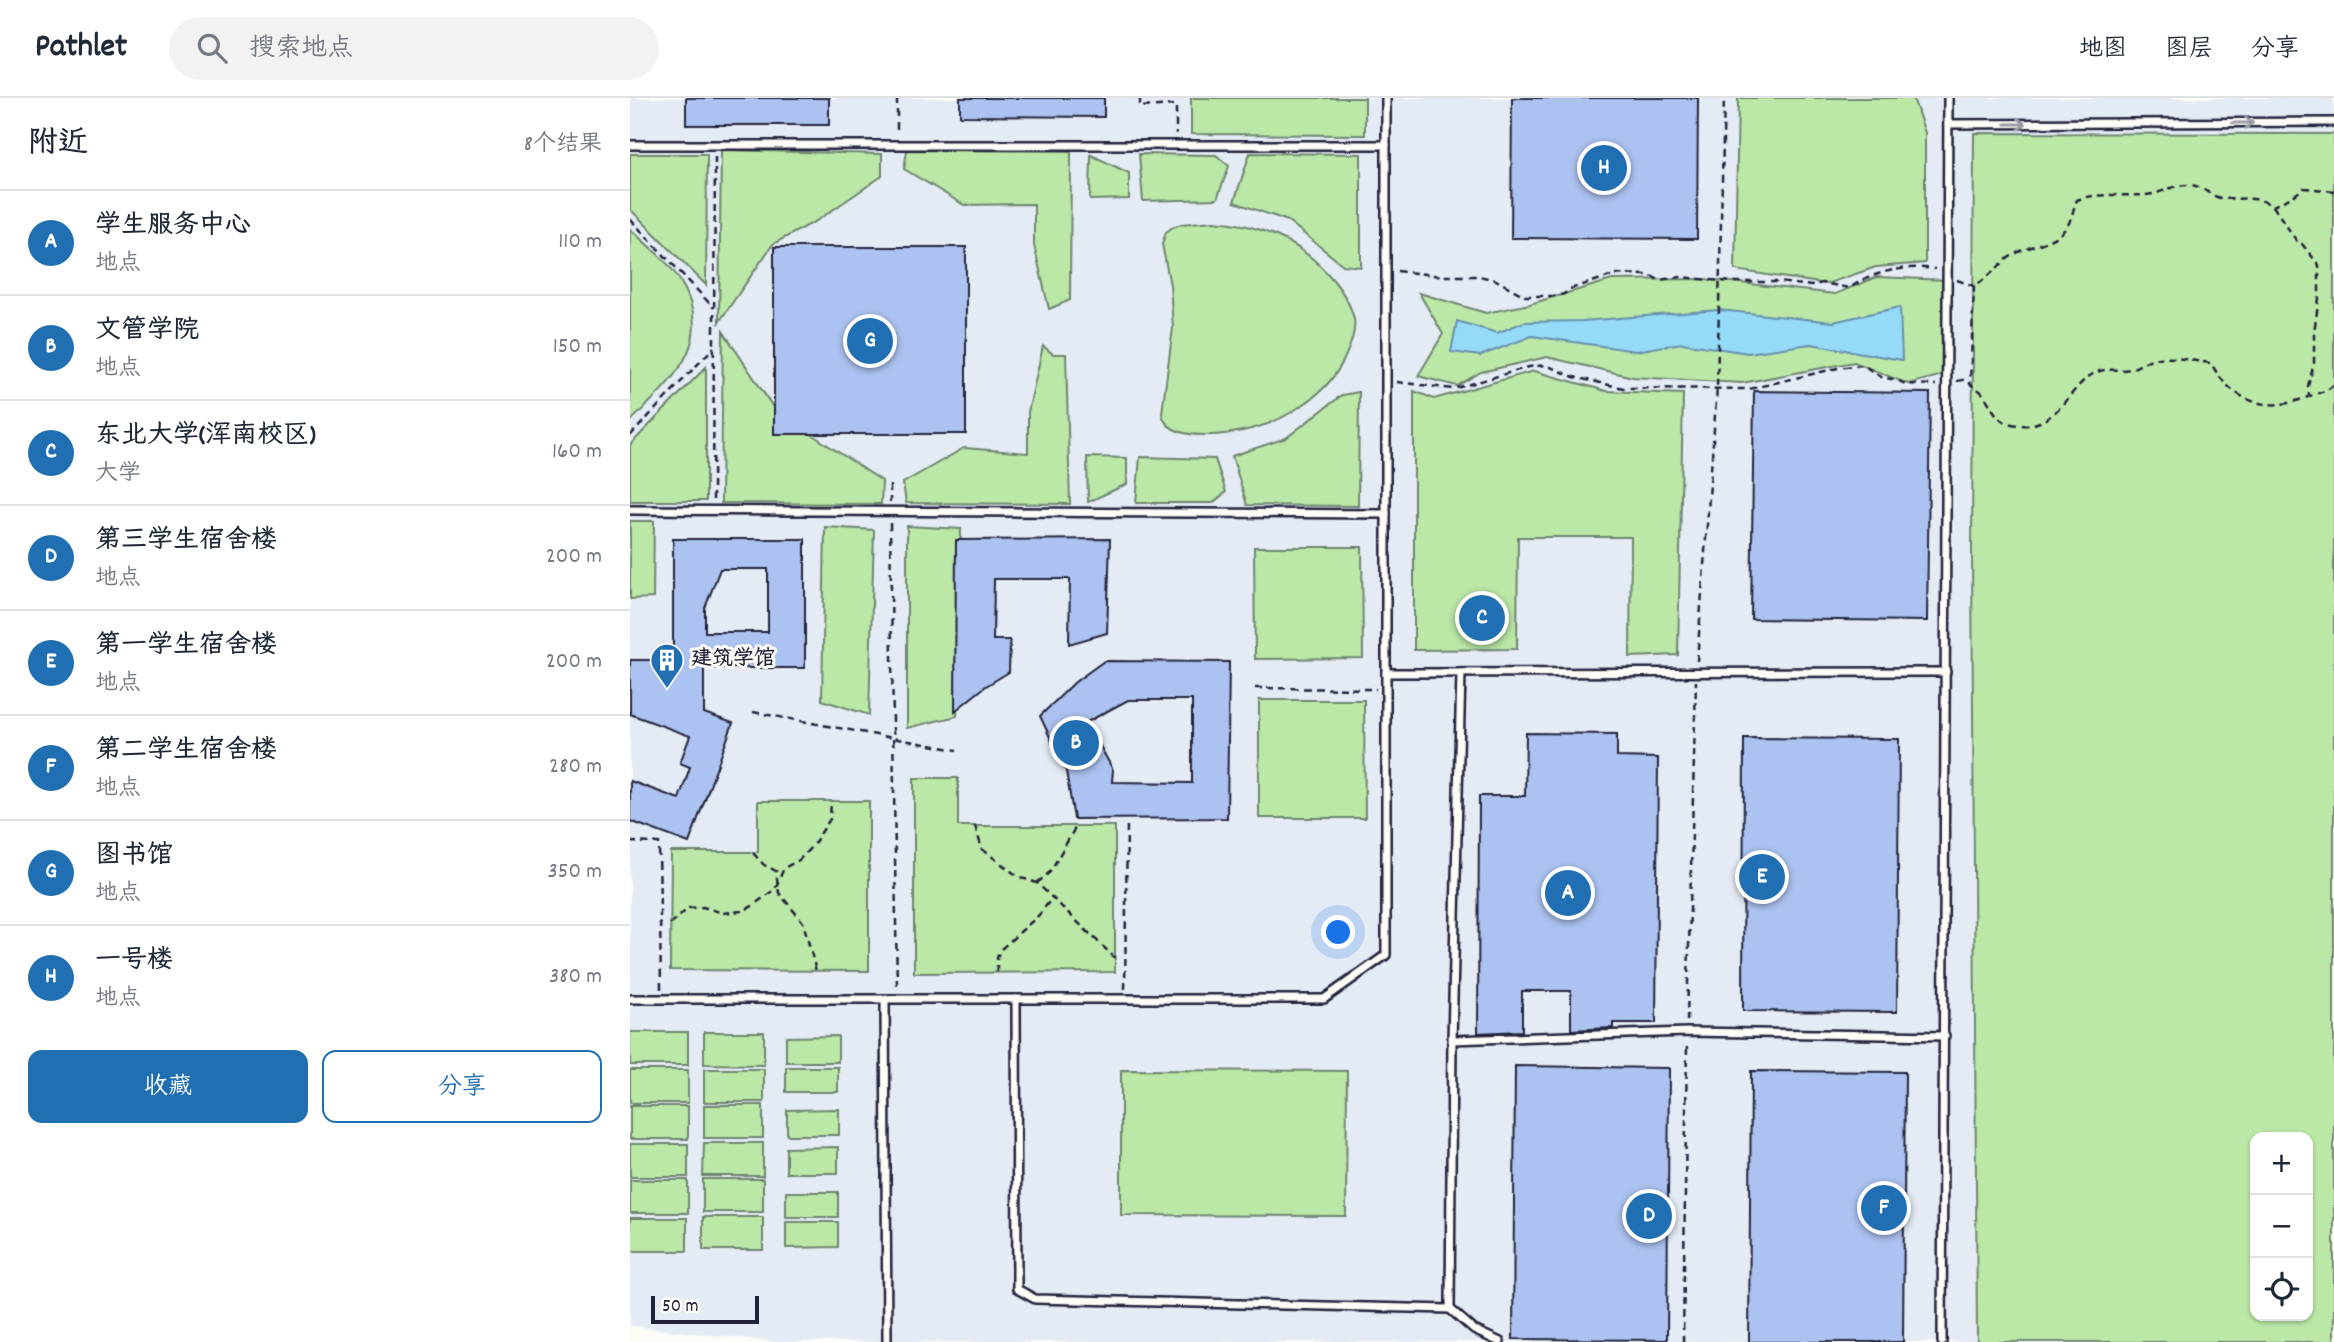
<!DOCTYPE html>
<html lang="zh">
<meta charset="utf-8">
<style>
:root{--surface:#fff;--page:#f2f2f3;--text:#1f2937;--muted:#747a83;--line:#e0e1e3;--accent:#1f6fb2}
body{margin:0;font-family:Dekko,"LXGW WenKai TC",sans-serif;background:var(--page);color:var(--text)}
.controls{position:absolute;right:21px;bottom:21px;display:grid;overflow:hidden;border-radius:14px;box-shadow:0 2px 5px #0004}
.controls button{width:63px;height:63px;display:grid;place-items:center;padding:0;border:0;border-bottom:2px solid var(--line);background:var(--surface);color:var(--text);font:35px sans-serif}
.scale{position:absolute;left:21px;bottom:18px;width:108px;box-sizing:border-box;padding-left:7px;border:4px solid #22223b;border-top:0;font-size:19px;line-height:24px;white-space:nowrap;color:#22223b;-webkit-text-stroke:5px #fdfcf7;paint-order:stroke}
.you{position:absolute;left:709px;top:835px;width:24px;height:24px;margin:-18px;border:5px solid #fff;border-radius:50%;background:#1a73e8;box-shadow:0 0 0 10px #1a73e833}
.badge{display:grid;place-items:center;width:46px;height:46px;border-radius:50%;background:var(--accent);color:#fff;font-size:23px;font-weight:700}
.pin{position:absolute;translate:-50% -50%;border:4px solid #fff;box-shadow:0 2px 7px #0006}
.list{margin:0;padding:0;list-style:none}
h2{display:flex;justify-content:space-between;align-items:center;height:91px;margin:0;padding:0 28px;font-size:30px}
h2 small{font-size:23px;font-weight:400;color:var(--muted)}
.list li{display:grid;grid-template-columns:46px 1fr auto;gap:21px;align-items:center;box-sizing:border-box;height:105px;padding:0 28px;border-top:2px solid var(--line)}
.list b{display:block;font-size:26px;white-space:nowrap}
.list p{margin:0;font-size:23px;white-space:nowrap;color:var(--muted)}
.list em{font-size:23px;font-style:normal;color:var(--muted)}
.actions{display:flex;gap:14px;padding:21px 28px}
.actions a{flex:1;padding:16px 0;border:2px solid var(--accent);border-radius:14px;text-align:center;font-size:24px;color:var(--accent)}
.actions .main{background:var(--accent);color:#fff}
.icon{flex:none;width:38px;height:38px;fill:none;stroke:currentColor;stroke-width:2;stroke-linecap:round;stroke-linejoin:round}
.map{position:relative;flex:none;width:1704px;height:1244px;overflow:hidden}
header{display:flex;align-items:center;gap:42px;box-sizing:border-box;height:98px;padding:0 35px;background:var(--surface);border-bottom:2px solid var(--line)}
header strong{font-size:33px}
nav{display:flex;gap:38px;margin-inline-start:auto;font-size:24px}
.search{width:490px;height:63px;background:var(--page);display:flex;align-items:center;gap:18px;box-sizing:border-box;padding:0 24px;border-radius:38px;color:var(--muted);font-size:26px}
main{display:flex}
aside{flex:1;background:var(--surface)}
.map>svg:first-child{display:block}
.built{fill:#e5ebf5;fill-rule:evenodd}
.green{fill:#bbe8a6;stroke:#6e8570;stroke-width:2;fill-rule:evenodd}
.water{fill:#95daf7;stroke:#6790ac;stroke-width:2}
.building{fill:#acc2f0;stroke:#22223b;stroke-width:2;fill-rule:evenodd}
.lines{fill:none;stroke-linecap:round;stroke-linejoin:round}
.service-casing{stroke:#22223b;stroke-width:12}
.path{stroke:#22223b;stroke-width:2.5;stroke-dasharray:7 5;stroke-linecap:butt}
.service{stroke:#fdfcf7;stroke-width:7}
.oneway{stroke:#9a9aa2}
.labels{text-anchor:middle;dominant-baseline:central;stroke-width:6;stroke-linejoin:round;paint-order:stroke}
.poi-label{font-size:21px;font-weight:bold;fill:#22223b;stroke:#fdfcf7;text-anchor:start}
</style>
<header>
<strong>Pathlet</strong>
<div class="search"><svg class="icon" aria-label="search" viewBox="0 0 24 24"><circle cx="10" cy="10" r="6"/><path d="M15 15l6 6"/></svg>搜索地点</div>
<nav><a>地图</a><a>图层</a><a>分享</a></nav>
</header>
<main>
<aside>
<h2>附近<small>8个结果</small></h2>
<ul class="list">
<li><span class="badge">A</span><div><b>学生服务中心</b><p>地点</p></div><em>110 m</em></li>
<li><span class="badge">B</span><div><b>文管学院</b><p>地点</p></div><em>150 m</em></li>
<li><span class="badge">C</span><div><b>东北大学(浑南校区)</b><p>大学</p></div><em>160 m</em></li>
<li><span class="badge">D</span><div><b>第三学生宿舍楼</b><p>地点</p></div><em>200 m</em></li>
<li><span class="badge">E</span><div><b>第一学生宿舍楼</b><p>地点</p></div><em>200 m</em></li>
<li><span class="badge">F</span><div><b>第二学生宿舍楼</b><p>地点</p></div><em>280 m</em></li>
<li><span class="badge">G</span><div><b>图书馆</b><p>地点</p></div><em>350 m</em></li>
<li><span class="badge">H</span><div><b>一号楼</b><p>地点</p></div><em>380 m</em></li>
</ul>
<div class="actions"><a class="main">收藏</a><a>分享</a></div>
</aside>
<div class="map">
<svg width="1704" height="1244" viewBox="0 0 1704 1244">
<rect width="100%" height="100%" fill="#fdfcf7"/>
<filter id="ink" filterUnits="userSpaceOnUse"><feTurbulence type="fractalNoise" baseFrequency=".0143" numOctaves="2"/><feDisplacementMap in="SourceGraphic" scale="14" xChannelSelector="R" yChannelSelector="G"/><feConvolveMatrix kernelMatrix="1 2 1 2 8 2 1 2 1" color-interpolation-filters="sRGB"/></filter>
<g filter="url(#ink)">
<path class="built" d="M 0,0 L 1704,0 L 1704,1244 L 147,1244 L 0,1228 ZM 1625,1039 L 1678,1039 L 1678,1218 L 1625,1218 Z"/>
<g class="green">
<polygon points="561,0 735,0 735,37 561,36"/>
<polygon points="1108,0 1283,0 1295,35 1295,165 1246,169 1196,186 1105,172"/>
<path d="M 1344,35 L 1704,36 L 1704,1244 L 1347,1244 L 1342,456 ZM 1625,1039 L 1678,1039 L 1678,1218 L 1625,1218 Z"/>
<polygon points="91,52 252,56 252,78 188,122 143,146 89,224"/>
<polygon points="277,52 441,53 440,202 419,211 404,147 404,106 334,107 274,71"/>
<polygon points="620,55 731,56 731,169 713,167 658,123 604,104"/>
<polygon points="0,56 77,56 76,187 0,111"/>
<polygon points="509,56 586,57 599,68 587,101 513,103"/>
<polygon points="461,57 499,75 499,101 460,102"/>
<path d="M 584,123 C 627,126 668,142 697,175 C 709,188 720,204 724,221 C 726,233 721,246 716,257 C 707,278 690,296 671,308 C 658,317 643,325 628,329 C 606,336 537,348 532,315 L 543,230 L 540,187 L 532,146 L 536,134 L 543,129 L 551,126 Z"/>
<path d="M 0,131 C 16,146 38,163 49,181 C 89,244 41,283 0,324 Z"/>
<polygon points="1247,179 1317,182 1317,276 1278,286 1224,264 1112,285 1003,279 917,259 851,274 827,288 788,278 813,236 789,195 856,215 900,206 982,182 1075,181 1205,196"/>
<polygon points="93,233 145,312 252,383 251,406 91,405"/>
<polygon points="413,248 423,256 436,256 440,406 276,405 273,385 334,350 398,355 398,314"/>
<polygon points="76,269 76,403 0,403 0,347"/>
<polygon points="904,273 976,293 1053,296 1048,557 1000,559 1001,439 888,439 887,551 784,552 784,293 804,301"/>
<polygon points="729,294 728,408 617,407 602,358 656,340 712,297"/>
<polygon points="457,359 497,360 497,386 458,404"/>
<polygon points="510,359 585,361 596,394 583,405 506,405"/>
<polygon points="0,423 24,423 23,500 0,501"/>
<polygon points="277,428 331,431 327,618 277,630"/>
<polygon points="195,429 244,432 239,617 192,602"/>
<polygon points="732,449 733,560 625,561 624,449"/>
<polygon points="629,602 734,602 735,720 629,720"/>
<polygon points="284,680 328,680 328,728 485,728 485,874 284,875"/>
<polygon points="128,703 239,703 239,873 40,872 41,754 128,754"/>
<rect x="0" y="934" width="58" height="33"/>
<polygon points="74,934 134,934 134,967 74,966"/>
<polygon points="208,938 208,964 156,964 156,939"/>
<rect x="156" y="969" width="52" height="25"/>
<rect x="74" y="971" width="60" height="33"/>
<rect x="0" y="972" width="58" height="33"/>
<polygon points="491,972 717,973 716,1118 491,1117"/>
<rect x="74" y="1007" width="59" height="33"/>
<rect x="0" y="1008" width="58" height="33"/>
<polygon points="209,1011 209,1037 157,1037 157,1012"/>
<polygon points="74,1045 133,1045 133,1078 73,1078"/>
<rect x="0" y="1046" width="58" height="33"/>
<polygon points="208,1049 208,1075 156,1075 156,1050"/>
<rect x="73" y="1081" width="60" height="33"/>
<rect x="0" y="1082" width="58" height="33"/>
<rect x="156" y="1094" width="52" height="25"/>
<rect x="73" y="1119" width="60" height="33"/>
<rect x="0" y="1120" width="57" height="33"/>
<polygon points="156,1124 208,1124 208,1149 156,1150"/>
</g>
<polygon class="water" points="1270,209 1272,262 1181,246 1118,255 1052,245 1006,253 902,238 850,258 821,254 827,223 867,235 894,224 953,223 1089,212 1203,224"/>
<g class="building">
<rect x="56" y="0" width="143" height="27"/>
<polygon points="330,0 474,0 474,19 330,18"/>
<polygon points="882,0 1068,0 1067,141 881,140"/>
<rect x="144" y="149" width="192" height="187"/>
<polygon points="1124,293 1300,295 1297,523 1121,521"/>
<path d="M 43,441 L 175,441 L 175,570 L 74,570 L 74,615 L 103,625 L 59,745 L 0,723 L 0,683 L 49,701 L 60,669 L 50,665 L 60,638 L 0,616 L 0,562 L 43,562 ZM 90,471 L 138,471 L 138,534 L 75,534 L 75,510 Z"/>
<polygon points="480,441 477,535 439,546 440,481 364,481 363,542 380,542 379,574 356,588 325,613 326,442"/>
<path d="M 474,563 L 599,564 L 597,720 L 444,721 L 436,673 L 410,618 L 445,584 ZM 498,602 L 562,602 L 562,685 L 482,684 L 483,672 L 457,624 Z"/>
<polygon points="896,635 987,636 987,659 1028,660 1026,925 983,925 983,930 941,932 941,893 892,893 892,933 848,935 849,698 895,698"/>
<polygon points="1114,640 1269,641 1267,914 1113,913"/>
<polygon points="885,968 1039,970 1037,1242 883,1241"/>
<polygon points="1121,973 1275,974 1273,1244 1119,1244"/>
</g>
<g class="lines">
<defs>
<g id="service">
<polyline points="1318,26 1704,24"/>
<polyline points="0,47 756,47"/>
<polyline points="0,412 756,416"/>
<polyline points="756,575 1316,574"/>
<polyline points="0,901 694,901 756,857 756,0"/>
<polyline points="255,901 257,1244"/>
<polyline points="386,901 387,1191 405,1201 820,1211 844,1232 870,1244"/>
<polyline points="822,942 1057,934 1315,938"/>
<polyline points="820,1211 822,942 831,575"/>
<polyline points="1312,1244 1318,0"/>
</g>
</defs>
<use href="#service" class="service-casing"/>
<g class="path">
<polyline points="267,0 267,36"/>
<polyline points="510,0 510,9 546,7 546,36"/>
<path d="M 1704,93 L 1674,90 L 1662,99 L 1643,108 C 1624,96 1610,103 1590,100 C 1579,97 1572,88 1560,87 C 1546,86 1536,93 1523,96 C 1499,100 1470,93 1447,102 C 1442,113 1442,124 1434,132 C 1422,145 1398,148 1383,157 C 1369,166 1359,180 1344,188 L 1340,286 C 1344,289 1350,292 1353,296 C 1362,307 1365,323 1382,326 C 1430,336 1439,282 1470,273 C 1481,270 1493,274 1503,270 C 1509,268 1515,263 1522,261 C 1544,257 1560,263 1581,265 C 1602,305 1639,316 1680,298 C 1689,294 1698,294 1704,286"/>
<polyline points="1643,108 1668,145 1672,146 1689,167 1689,200 1684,234 1684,266 1678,288 1679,298"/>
<polyline points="0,121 84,210"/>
<path d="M 767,173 L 813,178 L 849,178 L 866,182 L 895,198 L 927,198 L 934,196 L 940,191 L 987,176 L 1019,177 L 1029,182 L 1051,179 L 1101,184 L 1149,184 L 1181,188 L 1192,185 L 1220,190 C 1244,173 1276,167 1305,171"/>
<polyline points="1327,182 1344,188"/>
<polyline points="1327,283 1339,281"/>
<polyline points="767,284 823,291 899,269 916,267 944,279 993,290 1119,291 1208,270 1233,267 1251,279 1267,282 1275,286 1306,287"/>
<polyline points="0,338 84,249"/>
<polyline points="260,387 260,404"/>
<polyline points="83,402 85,59"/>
<polyline points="260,425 267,891"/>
<polyline points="1067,563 1087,290 1094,0"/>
<polyline points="625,590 746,591"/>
<polyline points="123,614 327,652"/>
<polyline points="345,728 352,751 389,779 407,785 485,860"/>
<polyline points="0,744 29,745 31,891"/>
<polyline points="123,755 134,767 146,773 149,795 173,824 186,873"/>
<polyline points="407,785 420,774 446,728"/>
<polyline points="40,826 59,810 73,809 93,815 111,813 121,809 145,791 154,770 169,762 183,747 200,721 201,703"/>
<polyline points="367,874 367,860 370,852 409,817 422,800"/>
<polyline points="495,891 497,725"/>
<polyline points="1057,923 1066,583"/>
<polyline points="1053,1244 1057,944"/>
</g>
<use href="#service" class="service"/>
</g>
<defs><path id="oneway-shaft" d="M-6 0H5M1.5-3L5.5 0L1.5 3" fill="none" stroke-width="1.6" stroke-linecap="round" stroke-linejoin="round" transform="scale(1.75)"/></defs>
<g class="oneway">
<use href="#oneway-shaft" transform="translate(1613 25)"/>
<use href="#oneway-shaft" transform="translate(1386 26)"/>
</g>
</g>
<defs>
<symbol id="building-pin" viewBox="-11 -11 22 30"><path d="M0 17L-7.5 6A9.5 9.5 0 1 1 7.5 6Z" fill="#1f6fb2" stroke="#fdfcf7"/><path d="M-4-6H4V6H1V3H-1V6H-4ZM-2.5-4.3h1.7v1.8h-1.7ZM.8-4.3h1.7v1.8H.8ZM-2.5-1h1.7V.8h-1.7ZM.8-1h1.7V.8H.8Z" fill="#fff"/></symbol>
</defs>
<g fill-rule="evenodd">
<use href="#building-pin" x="18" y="543" width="38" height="52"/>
</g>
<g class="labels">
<g class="poi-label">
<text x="61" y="562">建筑学馆</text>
</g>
</g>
</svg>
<div class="controls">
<button>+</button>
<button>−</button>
<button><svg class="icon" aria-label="locate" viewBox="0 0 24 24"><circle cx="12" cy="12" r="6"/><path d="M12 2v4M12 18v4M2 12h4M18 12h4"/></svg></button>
</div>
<div class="scale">50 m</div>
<div class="you"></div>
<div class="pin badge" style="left:938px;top:795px">A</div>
<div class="pin badge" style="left:446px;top:645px">B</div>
<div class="pin badge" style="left:852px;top:520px">C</div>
<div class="pin badge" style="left:1019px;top:1118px">D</div>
<div class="pin badge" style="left:1132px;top:779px">E</div>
<div class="pin badge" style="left:1254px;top:1110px">F</div>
<div class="pin badge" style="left:240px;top:243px">G</div>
<div class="pin badge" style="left:974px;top:70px">H</div>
</div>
</main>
